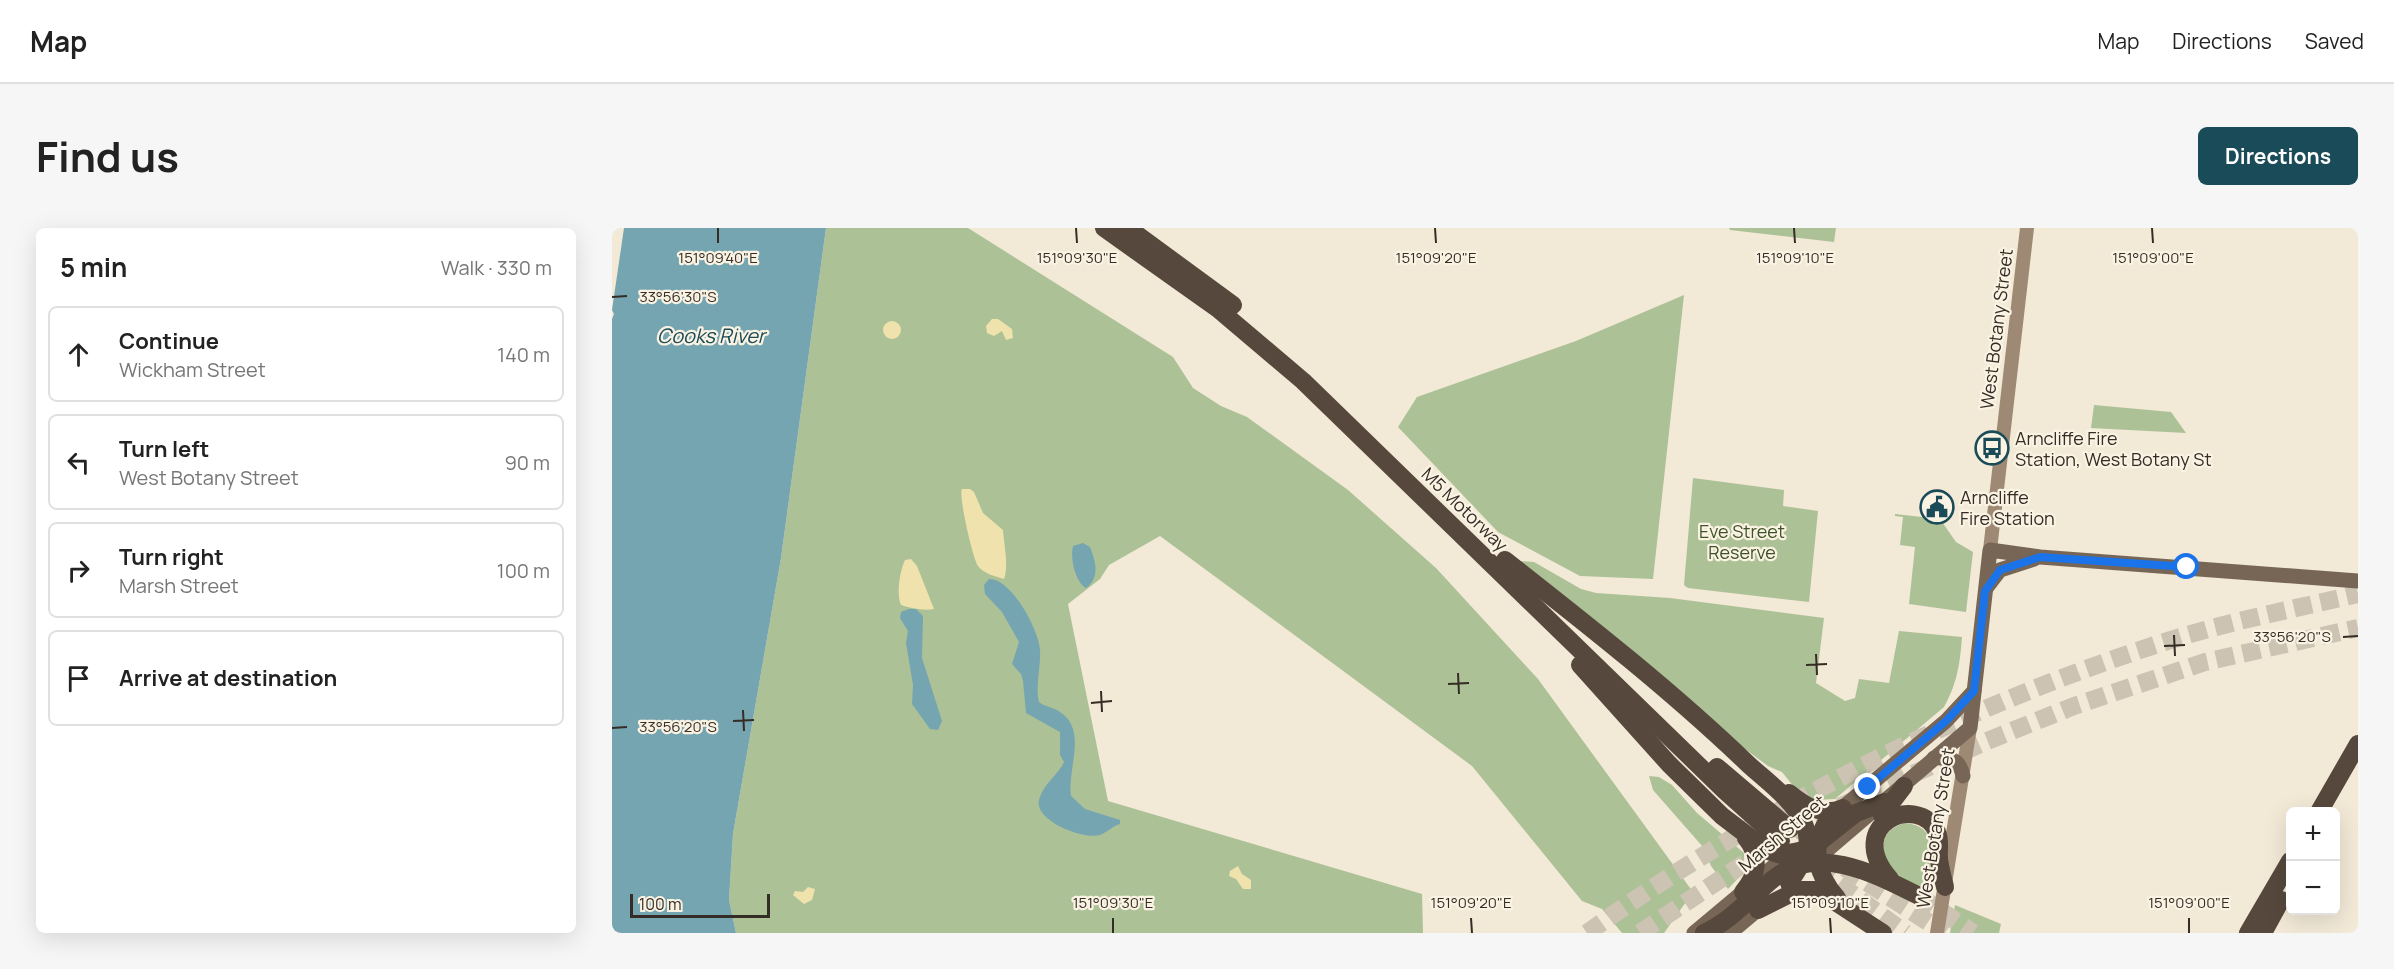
<!DOCTYPE html>
<meta charset="utf-8">
<style>
:root{--surface:#fff;--page:#f6f6f6;--text:#222;--muted:#767676;--line:#e0e0e0;--accent:#1a4b58}
body{margin:0;font-family:Manrope,sans-serif;background:var(--page);color:var(--text)}
.controls{position:absolute;right:18px;bottom:18px;display:grid;overflow:hidden;border-radius:9px;box-shadow:0 6px 24px #0002}
.controls button{width:54px;height:54px;display:grid;place-items:center;padding:0;border:0;border-bottom:2px solid var(--line);background:var(--surface);color:var(--text);font:30px sans-serif}
.scale{position:absolute;left:18px;bottom:15px;width:140px;box-sizing:border-box;padding-left:6px;border:3px solid #352c25;border-top:0;font-size:16px;line-height:21px;white-space:nowrap;color:#352c25;-webkit-text-stroke:4px #faf3e3;paint-order:stroke}
.stop{position:absolute;width:18px;height:18px;margin:-14px;border:4px solid #1a73e8;border-radius:50%;background:#fff}
.stop.end{background:#1a73e8;border-color:#fff;box-shadow:0 2px 6px #0008}
.list{margin:0;padding:0;list-style:none}
h2{display:flex;justify-content:space-between;align-items:center;height:78px;margin:0;padding:0 24px;font-size:26px}
h2 small{font-size:20px;font-weight:400;color:var(--muted)}
.list li{display:grid;grid-template-columns:39px 1fr auto;gap:18px;align-items:center;box-sizing:border-box;height:96px;margin:0 12px 12px;padding:0 12px;border:2px solid var(--line);border-radius:9px}
.list b{display:block;font-size:22px;white-space:nowrap}
.list p{margin:0;font-size:20px;white-space:nowrap;color:var(--muted)}
.list em{font-size:20px;font-style:normal;color:var(--muted)}
.icon{flex:none;width:33px;height:33px;fill:none;stroke:currentColor;stroke-width:2;stroke-linecap:round;stroke-linejoin:round}
.map{position:relative;flex:none;width:1746px;height:705px;overflow:hidden;border-radius:9px}
header{display:flex;align-items:center;gap:36px;box-sizing:border-box;height:84px;padding:0 30px;background:var(--surface);border-bottom:2px solid var(--line)}
header strong{font-size:28px}
nav{display:flex;gap:33px;margin-inline-start:auto;font-size:21px}
.intro{display:flex;align-items:center;justify-content:space-between;box-sizing:border-box;height:144px;padding:0 36px}
h1{margin:0;font-size:42px}
.button{padding:15px 27px;border-radius:9px;background:var(--accent);color:#fff;font-size:21px;font-weight:700}
main{display:flex;gap:36px;padding:0 36px}
aside{flex:1;background:var(--surface);border-radius:9px;box-shadow:0 6px 24px #0002}
.map>svg:first-child{display:block}
.green{fill:#adc197}
.sand{fill:#f0e2ac}
.water{fill:#75a5b0}
.lines{fill:none;stroke-linecap:round;stroke-linejoin:round}
.highway-tunnel{stroke:#ccc3b3;stroke-width:18;stroke-dasharray:18 9;stroke-linecap:butt}
.secondary{stroke:#9e8974;stroke-width:14}
.primary{stroke:#776656;stroke-width:15}
.highway{stroke:#56483c;stroke-width:18}
.route{stroke:#1a73e8;stroke-width:8}
.ticks{fill:none;stroke:#352c25;stroke-width:2}
.labels{text-anchor:middle;dominant-baseline:central;stroke-width:4.5;stroke-linejoin:round;paint-order:stroke}
.street-label{font-size:18px;fill:#352c25;stroke:#faf3e3}
.poi-label{font-size:18px;fill:#352c25;stroke:#faf3e3;text-anchor:start}
.park-label{font-size:18px;fill:#3e5428;stroke:#faf3e3}
.water-label{font-size:20px;font-style:italic;fill:#1a4b58;stroke:#faf3e3}
.ticks-label{font-size:15px;text-anchor:middle;fill:#352c25;stroke:#faf3e3;stroke-width:4.5;stroke-linejoin:round;paint-order:stroke}
</style>
<header>
<strong>Map</strong>
<nav><a>Map</a><a>Directions</a><a>Saved</a></nav>
</header>
<div class="intro"><h1>Find us</h1><a class="button">Directions</a></div>
<main>
<aside>
<h2>5 min<small>Walk · 330 m</small></h2>
<ul class="list">
<li><svg class="icon" aria-label="ahead" viewBox="0 0 24 24"><path d="M12 20V5M6 11l6-6 6 6"/></svg><div><b>Continue</b><p>Wickham Street</p></div><em>140 m</em></li>
<li><svg class="icon" aria-label="left" viewBox="0 0 24 24"><path d="M17 20v-9H6M10 6l-5 5 5 5"/></svg><div><b>Turn left</b><p>West Botany Street</p></div><em>90 m</em></li>
<li><svg class="icon" aria-label="right" viewBox="0 0 24 24"><path d="M7 20v-9h11M14 6l5 5-5 5"/></svg><div><b>Turn right</b><p>Marsh Street</p></div><em>100 m</em></li>
<li><svg class="icon" aria-label="arrive" viewBox="0 0 24 24"><path d="M6 21V4h12l-3 4 3 4H6"/></svg><div><b>Arrive at destination</b></div></li>
</ul>
</aside>
<div class="map">
<svg width="1746" height="705" viewBox="0 0 1746 705">
<rect width="100%" height="100%" fill="#f2e9d7"/>
<g class="green">
<polygon points="214,0 356,0 561,129 581,160 609,178 635,189 736,262 824,340 926,451 1081,664 1052,705 1010,705 990,681 970,673 860,538 548,308 497,337 488,351 456,376 496,573 810,666 811,705 124,705 117,672 121,606 169,330"/>
<polygon points="1117,0 1224,0 1222,14 1118,2"/>
<polygon points="1072,67 1041,351 968,348 886,304 786,199 805,169 964,113"/>
<polygon points="1482,177 1559,184 1574,205 1479,200"/>
<polygon points="1081,250 1172,262 1171,278 1206,283 1197,374 1076,360 1072,357"/>
<polygon points="1283,286 1328,291 1344,314 1361,324 1354,384 1297,376 1303,319 1288,317 1291,289 1283,288"/>
<path d="M 908,333 L 922,334 L 969,361 L 984,365 L 1058,370 L 1212,390 L 1204,455 L 1233,473 L 1243,470 L 1247,451 L 1277,455 L 1287,403 L 1350,409 C 1348,436 1345,456 1332,479 L 1223,571 L 1203,572 L 1182,559 L 1170,544 L 1156,538 L 1117,509 Z"/>
<polygon points="1037,548 1047,549 1060,557 1085,585 1132,625 1132,644 1116,661 1099,638 1091,619 1041,562"/>
<path d="M 1292,595 C 1328,597 1323,634 1319,660 L 1305,662 L 1285,648 L 1270,625 C 1272,606 1275,602 1292,595 Z"/>
<polygon points="1343,677 1389,696 1387,705 1338,705"/>
</g>
<g class="sand">
<polygon points="380,91 386,91 400,101 401,110 394,112 390,103 382,108 375,105 374,98"/>
<circle cx="280" cy="102" r="9"/>
<path d="M 350,261 L 358,261 L 362,264 L 371,285 L 391,302 C 392,317 397,338 392,351 C 383,348 372,346 366,338 C 361,331 346,267 350,261 Z"/>
<path d="M 299,331 L 305,338 L 322,381 C 314,383 297,380 289,377 C 284,366 288,342 293,332 Z"/>
<polygon points="626,638 630,646 639,652 639,661 631,661 624,651 617,648 618,643"/>
<polygon points="196,659 203,661 200,672 192,676 181,667 183,663 191,664"/>
</g>
<g class="water">
<polygon points="12,0 214,0 169,330 121,606 117,672 124,705 0,705 0,91 2,86 0,82"/>
<path d="M 471,315 L 478,319 C 484,334 488,350 474,360 C 463,354 458,330 461,318 Z"/>
<path d="M 377,351 C 399,350 427,402 428,422 C 429,440 423,457 427,474 C 433,479 441,479 448,484 C 476,502 455,541 459,568 L 473,581 L 508,592 L 508,596 C 500,598 496,604 488,607 C 472,612 422,593 427,572 C 431,556 446,547 452,534 L 448,527 L 448,504 L 414,485 L 411,453 L 409,446 L 400,436 L 407,414 L 390,384 L 373,366 L 372,357 Z"/>
<polygon points="297,381 304,381 311,388 310,430 330,493 326,502 318,501 300,476 301,457 294,415 296,403 288,390 289,384"/>
</g>
<g class="lines">
<g class="highway-tunnel">
<polyline points="1180,604 1200,591 1375,513 1462,478 1593,434 1746,400"/>
<polyline points="1205,640 1293,705"/>
<polyline points="1233,640 1333,705"/>
<polyline points="1307,668 1361,705"/>
<path d="M 975,705 C 1154,577 1355,476 1565,410 C 1624,392 1686,380 1746,366"/>
<polyline points="1028,705 1154,621"/>
</g>
<g class="secondary">
<polyline points="1378,322 1415,0"/>
<polyline points="1325,705 1358,500"/>
</g>
<g class="primary">
<polyline points="1375,359 1388,342 1422,331"/>
<path d="M 1322,530 C 1339,529 1348,532 1351,548"/>
<polyline points="1223,586 1334,493 1362,463"/>
<polyline points="1200,635 1358,500 1378,322 1428,329 1746,353"/>
<polyline points="1082,705 1180,623"/>
<polyline points="1118,705 1155,674"/>
</g>
<g class="highway">
<polyline points="492,0 606,81 691,153 1113,563 1169,613"/>
<polyline points="516,0 621,77"/>
<path d="M 893,332 C 977,398 1060,463 1137,537 C 1156,554 1181,572 1192,596 C 1202,619 1190,637 1177,655"/>
<polyline points="968,437 1057,536 1110,588 1156,623 1169,627 1200,620 1244,585 1273,574"/>
<polyline points="1105,539 1178,601"/>
<path d="M 1177,565 C 1193,578 1210,589 1231,580"/>
<polyline points="1707,584 1746,516"/>
<polyline points="1270,587 1292,558"/>
<path d="M 1216,592 C 1198,619 1204,646 1225,670"/>
<path d="M 1278,651 C 1230,596 1307,564 1325,604 C 1329,613 1326,622 1327,631 C 1328,640 1331,650 1333,659"/>
<path d="M 1131,664 C 1146,646 1149,629 1134,610"/>
<polyline points="1146,682 1186,662 1205,662 1271,705"/>
<path d="M 1092,705 C 1119,693 1138,670 1161,651 C 1206,615 1263,646 1307,668"/>
<polyline points="1636,705 1678,633"/>
<polyline points="1651,705 1669,672"/>
</g>
</g>
<g class="lines">
<polyline class="route" points="1256,559 1334,493 1362,463 1373,363 1388,342 1428,329 1575,339"/>
</g>
<path class="ticks" d="M 106,0 L 106,15M 464,0 L 465,15M 823,0 L 824,15M 1182,0 L 1183,15M 1540,0 L 1541,15M 0,69 L 15,68M 1562,407 L 1563,428M 1731,409 L 1746,408M 1552,418 L 1573,417M 1204,426 L 1205,447M 1194,437 L 1215,436M 846,445 L 847,466M 836,456 L 857,455M 489,463 L 490,484M 479,475 L 500,473M 131,482 L 132,503M 121,493 L 142,492M 0,500 L 15,499M 501,690 L 501,705M 859,690 L 860,705M 1218,690 L 1219,705M 1577,690 L 1577,705"/>
<defs>
<symbol id="bus-ring" viewBox="-11 -11 22 22"><circle r="9.5" fill="#faf3e3" stroke="#1a4b58" stroke-width="1.5"/><path d="M-5-6H5V4H4V6H2V4H-2V6H-4V4H-5ZM-3.5-4V0h7V-4ZM-3.5 1.2v1.5H-2V1.2ZM2 1.2v1.5H3.5V1.2Z" fill="#1a4b58"/></symbol>
<symbol id="civic-ring" viewBox="-11 -11 22 22"><circle r="9.5" fill="#faf3e3" stroke="#1a4b58" stroke-width="1.5"/><path d="M-.6-6.5H3V-4.5H.6V-3L4-1V1h2V6H-6V1h2V-1L-.6-3ZM-1.2 2.5V6h2.4V2.5Z" fill="#1a4b58"/></symbol>
</defs>
<g fill-rule="evenodd">
<use href="#bus-ring" x="1361" y="201" width="38" height="38"/>
<use href="#civic-ring" x="1306" y="260" width="38" height="38"/>
</g>
<g class="labels">
<g class="street-label">
<text transform="translate(1384 101) rotate(-83)">West Botany Street</text>
<text transform="translate(853 281) rotate(44)">M5 Motorway</text>
<text transform="translate(1323 600) rotate(-81)">West Botany Street</text>
<text transform="translate(1170 605) rotate(-40)">Marsh Street</text>
</g>
<g class="poi-label">
<text x="1403" y="210">Arncliffe Fire<tspan x="1403" dy="21">Station, West Botany St</tspan></text>
<text x="1348" y="269">Arncliffe<tspan x="1348" dy="21">Fire Station</tspan></text>
</g>
<g class="park-label">
<text x="1130" y="303">Eve Street<tspan x="1130" dy="21">Reserve</tspan></text>
</g>
<g class="water-label">
<text x="99" y="107">Cooks River</text>
</g>
</g>
<g class="ticks-label">
<text x="106" y="35">151°09'40"E</text>
<text x="465" y="35">151°09'30"E</text>
<text x="824" y="35">151°09'20"E</text>
<text x="1183" y="35">151°09'10"E</text>
<text x="1541" y="35">151°09'00"E</text>
<text x="66" y="74">33°56'30"S</text>
<text x="1680" y="414">33°56'20"S</text>
<text x="66" y="504">33°56'20"S</text>
<text x="501" y="680">151°09'30"E</text>
<text x="859" y="680">151°09'20"E</text>
<text x="1218" y="680">151°09'10"E</text>
<text x="1577" y="680">151°09'00"E</text>
</g>
</svg>
<div class="controls">
<button>+</button>
<button>−</button>
</div>
<div class="scale">100 m</div>
<div class="stop" style="left:1575px;top:339px"></div>
<div class="stop end" style="left:1256px;top:559px"></div>
</div>
</main>
